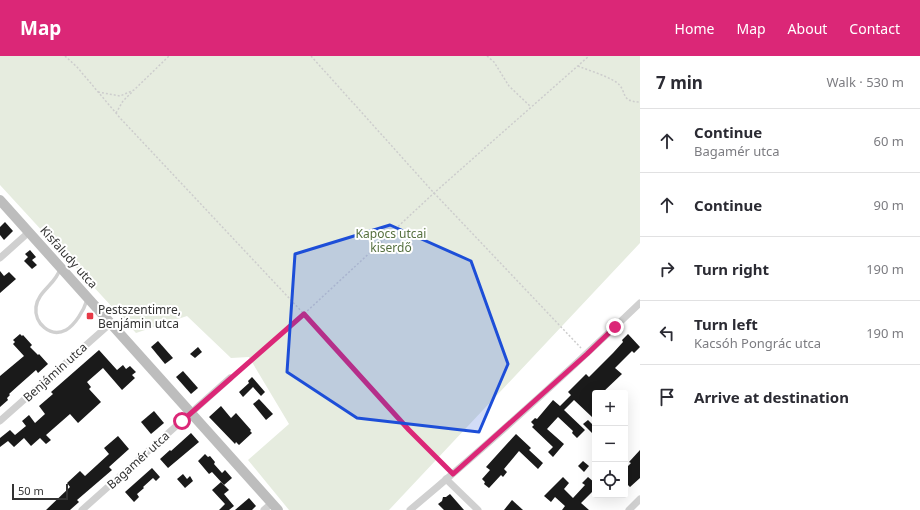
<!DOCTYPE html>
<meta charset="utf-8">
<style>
:root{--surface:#fff;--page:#f7f7f7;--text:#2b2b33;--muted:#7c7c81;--line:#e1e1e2;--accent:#db2777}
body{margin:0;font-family:"Noto Sans",sans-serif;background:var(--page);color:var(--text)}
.controls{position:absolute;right:12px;bottom:12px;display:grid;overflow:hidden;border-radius:4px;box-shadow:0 4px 16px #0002}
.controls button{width:36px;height:36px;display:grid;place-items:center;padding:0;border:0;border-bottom:1px solid var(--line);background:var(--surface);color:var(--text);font:20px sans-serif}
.scale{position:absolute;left:12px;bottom:10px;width:56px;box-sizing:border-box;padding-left:4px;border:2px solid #333;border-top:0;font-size:11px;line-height:14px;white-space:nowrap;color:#333;-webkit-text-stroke:3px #fff;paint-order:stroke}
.stop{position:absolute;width:12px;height:12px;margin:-9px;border:3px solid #db2777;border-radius:50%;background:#fff}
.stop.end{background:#db2777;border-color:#fff;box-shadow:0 1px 4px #0008}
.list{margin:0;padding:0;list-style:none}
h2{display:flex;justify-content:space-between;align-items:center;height:52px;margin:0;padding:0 16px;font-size:17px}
h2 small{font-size:13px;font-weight:400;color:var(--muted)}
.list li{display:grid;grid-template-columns:26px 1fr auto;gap:12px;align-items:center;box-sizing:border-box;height:64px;padding:0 16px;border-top:1px solid var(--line)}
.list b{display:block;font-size:15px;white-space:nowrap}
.list p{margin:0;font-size:13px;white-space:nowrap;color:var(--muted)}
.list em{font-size:13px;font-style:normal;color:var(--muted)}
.icon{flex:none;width:22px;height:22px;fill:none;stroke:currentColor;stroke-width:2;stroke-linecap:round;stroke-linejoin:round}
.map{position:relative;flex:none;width:640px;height:454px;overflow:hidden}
header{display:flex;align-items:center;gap:24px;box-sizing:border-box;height:56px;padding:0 20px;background:var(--accent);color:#fff}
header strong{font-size:19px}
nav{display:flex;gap:22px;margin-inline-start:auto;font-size:14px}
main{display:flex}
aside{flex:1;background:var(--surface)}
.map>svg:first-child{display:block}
.green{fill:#e6ecdf}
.building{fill:#1a1a1a}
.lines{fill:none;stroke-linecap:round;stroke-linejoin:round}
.path{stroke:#cdcdcd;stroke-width:1.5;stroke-dasharray:2 2;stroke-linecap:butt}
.lane{stroke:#d0d0d0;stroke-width:3.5}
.street{stroke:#d0d0d0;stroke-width:7}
.secondary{stroke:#bdbdbd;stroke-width:10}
.route{stroke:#db2777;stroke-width:5}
.marked{fill:#1d4ed8;fill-opacity:0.2;stroke:#1d4ed8;stroke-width:3;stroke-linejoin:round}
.poi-dot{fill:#e63946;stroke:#fff;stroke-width:1.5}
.labels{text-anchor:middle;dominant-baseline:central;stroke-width:4;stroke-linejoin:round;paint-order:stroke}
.park-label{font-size:12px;fill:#56703f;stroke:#fff}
.street-label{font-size:12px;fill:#333;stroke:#fff}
.poi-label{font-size:12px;fill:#333;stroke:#fff;text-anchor:start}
</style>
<header>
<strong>Map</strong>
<nav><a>Home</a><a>Map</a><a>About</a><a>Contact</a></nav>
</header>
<main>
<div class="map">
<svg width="640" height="454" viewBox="0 0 640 454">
<rect width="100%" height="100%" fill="#fff"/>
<polygon class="green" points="0,0 640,0 640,187 389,454 289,454 248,404 289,368 249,301 231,302 187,260 136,277 0,129"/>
<g class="building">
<polygon points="5,166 13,175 4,184 0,179 0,171"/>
<polygon points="30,194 36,201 32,204 37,209 32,213 24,205 28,201 25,198"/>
<polygon points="0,215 4,220 9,216 16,223 0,237"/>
<polygon points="20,278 22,280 23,279 32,289 30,291 38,299 39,298 48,308 38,317 36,314 19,329 9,338 10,339 7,342 8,344 0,351 0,320 24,300 13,288 15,286 13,284"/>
<polygon points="628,278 640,291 634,297 632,295 615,312 622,318 602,337 595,337 595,358 592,361 574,344 564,354 585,374 577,382 572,377 573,375 558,361 547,373 564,388 553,401 548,396 553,391 532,371 534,369 531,366 535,362 537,363 553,344 560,350 571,339 568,336 586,318 589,321 613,297 623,286 622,284"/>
<polygon points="158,285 173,302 165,308 151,291"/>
<polygon points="198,291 202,296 195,302 190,298"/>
<polygon points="99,294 117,314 123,309 126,313 130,310 136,316 132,319 135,322 122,334 103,312 87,326 91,331 89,333 101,346 78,367 70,358 46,379 51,384 46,388 40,382 31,390 24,382 14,391 8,385 0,391 0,382 10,374 15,379 26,370 22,365 29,359 35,367 45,358 39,350 53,338 51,336"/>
<polygon points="183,315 198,332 191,338 176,321"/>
<polygon points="252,321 265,336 261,340 253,331 243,341 239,336 249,327 248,325"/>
<polygon points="259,343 273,358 266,364 253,348"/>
<polygon points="221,350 231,362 236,357 251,374 250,375 252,377 239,389 236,386 235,388 209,361"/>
<polygon points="154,355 164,367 151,378 141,366"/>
<polygon points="588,364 595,371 595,380 583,368"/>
<polygon points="191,377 199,386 168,412 160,403 170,394 171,395"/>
<polygon points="516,378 531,392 529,394 543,407 538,413 519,395 504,413 507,416 503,421 501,419 489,432 484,428 485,426 482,423 490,414 486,411"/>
<polygon points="118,380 129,393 109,411 112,414 77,444 79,446 70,454 46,454 70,431 67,427 80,415 85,420 109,398 104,392"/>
<polygon points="640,394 640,422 630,431 625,426 625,413 631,407 629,406"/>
<polygon points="205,398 208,401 210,400 215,406 214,408 222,417 225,414 232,422 224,429 212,416 209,418 198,405"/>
<polygon points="583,405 589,410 584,416 578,410"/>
<polygon points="152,412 160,421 156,425 153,422 143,431 144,432 137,438 139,441 134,446 125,436"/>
<polygon points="183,418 187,423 190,420 193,425 185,432 177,423"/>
<polygon points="563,421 569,427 564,433 573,442 585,429 582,427 588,421 595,427 595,439 592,436 581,447 589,454 562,454 565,450 555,441 551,446 544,440"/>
<polygon points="221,426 229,434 224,438 234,450 229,454 219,454 225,448 212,434"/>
<polygon points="450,438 464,454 444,454 438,448 442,445 443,441 446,441"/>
<polygon points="249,442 256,450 252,454 235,454"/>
<polygon points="512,444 523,454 504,454"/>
</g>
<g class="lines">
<g class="path">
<polyline points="65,0 77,11 121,63 304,258 409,374 447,412"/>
<polyline points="311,0 434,137 581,292"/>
<polyline points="487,0 494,6 509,30 531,51"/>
<path d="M 578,10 C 590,15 605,19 616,26 C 628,34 619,46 640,46"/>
<polyline points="98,36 120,40 134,34 169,0"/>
<polyline points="116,57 123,45 133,35"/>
<polyline points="235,318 304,258 434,137 589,0"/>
</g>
<path class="lane" d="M 60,213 C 56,228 38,235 36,251 C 34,267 50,282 66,274 C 75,269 84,254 87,244"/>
<g class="street">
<polyline points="0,202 29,176"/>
<polyline points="0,365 111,267"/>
<polyline points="446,423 478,454"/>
<polyline points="82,454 230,322"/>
<polyline points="264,454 272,447"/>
<path d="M 410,454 C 489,388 566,318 640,247"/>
<polyline points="629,454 640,443"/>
</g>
<polyline class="secondary" points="0,144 278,454"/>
</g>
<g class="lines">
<polyline class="route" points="182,365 304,258 409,374 453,418 587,298 615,271"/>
</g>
<path class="marked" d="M 390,169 L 471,205 L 508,308 L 479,376 L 357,362 L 287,316 L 295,198 Z"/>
<rect class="poi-dot" x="86" y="256" width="8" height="8" rx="2"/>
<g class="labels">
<g class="park-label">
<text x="391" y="177">Kapocs utcai<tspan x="391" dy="14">kiserdő</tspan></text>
</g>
<g class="street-label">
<text transform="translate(69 201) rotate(48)">Kisfaludy utca</text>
<text transform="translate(55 316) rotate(-42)">Benjámin utca</text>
<text transform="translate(138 404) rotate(-42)">Bagamér utca</text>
</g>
<g class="poi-label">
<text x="98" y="253">Pestszentimre,<tspan x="98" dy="14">Benjámin utca</tspan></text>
</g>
</g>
</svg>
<div class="controls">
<button>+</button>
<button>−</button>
<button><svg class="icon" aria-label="locate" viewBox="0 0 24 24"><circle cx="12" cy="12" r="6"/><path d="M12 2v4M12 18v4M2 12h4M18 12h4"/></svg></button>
</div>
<div class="scale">50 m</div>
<div class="stop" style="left:182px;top:365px"></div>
<div class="stop end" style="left:615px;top:271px"></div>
</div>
<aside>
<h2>7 min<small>Walk · 530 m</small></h2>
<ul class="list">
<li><svg class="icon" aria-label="ahead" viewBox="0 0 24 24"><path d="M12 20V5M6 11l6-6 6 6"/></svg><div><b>Continue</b><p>Bagamér utca</p></div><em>60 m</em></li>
<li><svg class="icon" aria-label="ahead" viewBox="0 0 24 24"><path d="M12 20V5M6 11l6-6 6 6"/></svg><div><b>Continue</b></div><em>90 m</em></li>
<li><svg class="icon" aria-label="right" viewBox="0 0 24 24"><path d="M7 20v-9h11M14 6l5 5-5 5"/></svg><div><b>Turn right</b></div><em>190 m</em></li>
<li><svg class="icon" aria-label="left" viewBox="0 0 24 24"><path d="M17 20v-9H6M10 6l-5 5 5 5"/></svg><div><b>Turn left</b><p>Kacsóh Pongrác utca</p></div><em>190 m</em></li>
<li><svg class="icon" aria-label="arrive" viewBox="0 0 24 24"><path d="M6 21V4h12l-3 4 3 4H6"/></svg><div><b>Arrive at destination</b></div></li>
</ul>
</aside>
</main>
